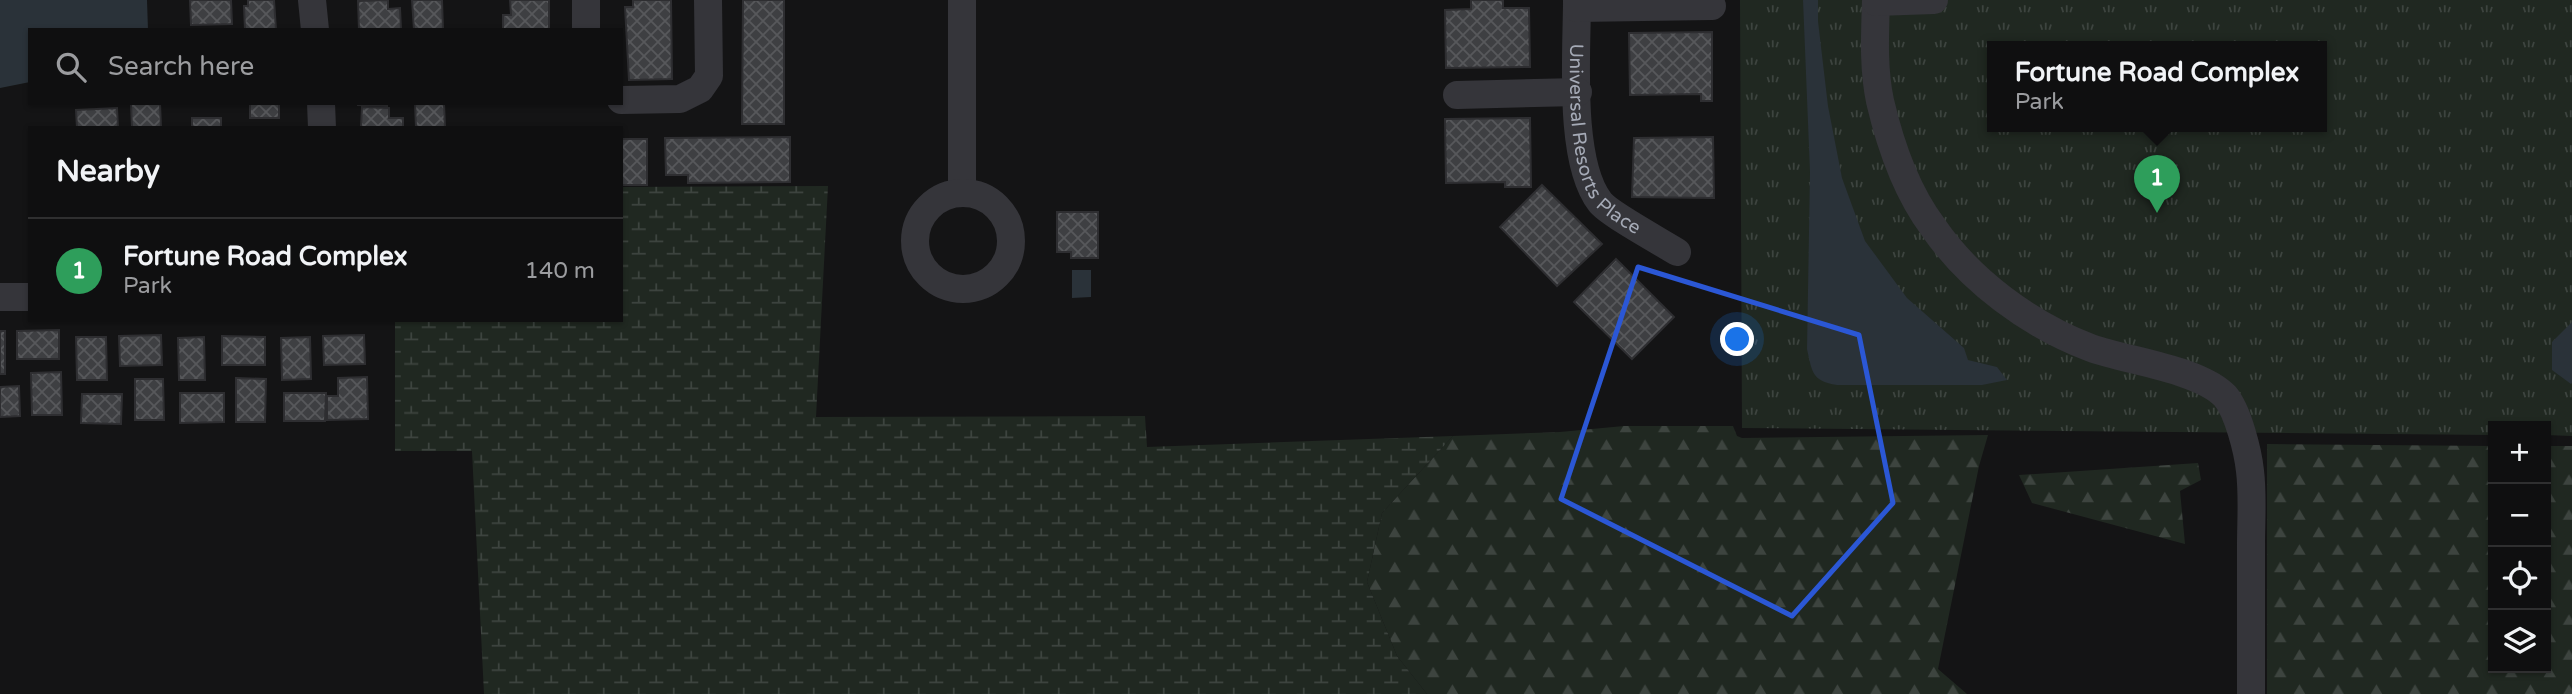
<!DOCTYPE html>
<meta charset="utf-8">
<style>
:root{--surface:#0f0f10;--page:#1d1d1e;--text:#f1f3f6;--muted:#9b9c9f;--line:#2f2f30;--accent:#ea580c}
body{margin:0;font-family:"Varela Round",sans-serif;background:var(--page);color:var(--text)}
.controls{position:absolute;right:21px;bottom:21px;display:grid;overflow:hidden;border-radius:0px;box-shadow:0 2px 5px #0004}
.controls button{width:63px;height:63px;display:grid;place-items:center;padding:0;border:0;border-bottom:2px solid var(--line);background:var(--surface);color:var(--text);font:35px sans-serif}
.you{position:absolute;left:1738px;top:340px;width:24px;height:24px;margin:-18px;border:5px solid #fff;border-radius:50%;background:#1a73e8;box-shadow:0 0 0 10px #1a73e833}
.badge{display:grid;place-items:center;width:46px;height:46px;border-radius:50%;background:var(--accent);color:#fff;font-size:23px;font-weight:700}
.pin{position:absolute;translate:-50% -58px;filter:drop-shadow(0 2px 4px #0008)}
.pin::after{content:'';position:absolute;top:37px;width:24px;height:21px;background:inherit;clip-path:polygon(0 0,100% 0,50% 100%)}
.popup{position:absolute;left:1987px;top:41px;width:340px;height:91px;box-sizing:border-box;display:grid;place-content:center;border-radius:0px;background:var(--surface);filter:drop-shadow(0 2px 5px #0005);font-size:23px;white-space:nowrap;color:var(--muted)}
.popup b{font-size:26px;color:var(--text)}
.popup::after{content:'';position:absolute;left:50%;top:100%;margin-left:-14px;border:14px solid transparent;border-top-color:var(--surface)}
.list{margin:0;padding:0;list-style:none}
h2{display:flex;justify-content:space-between;align-items:center;height:91px;margin:0;padding:0 28px;font-size:30px}
h2 small{font-size:23px;font-weight:400;color:var(--muted)}
.list li{display:grid;grid-template-columns:46px 1fr auto;gap:21px;align-items:center;box-sizing:border-box;height:105px;padding:0 28px;border-top:2px solid var(--line)}
.list b{display:block;font-size:26px;white-space:nowrap}
.list p{margin:0;font-size:23px;white-space:nowrap;color:var(--muted)}
.list em{font-size:23px;font-style:normal;color:var(--muted)}
.icon{flex:none;width:38px;height:38px;fill:none;stroke:currentColor;stroke-width:2;stroke-linecap:round;stroke-linejoin:round}
.map{position:relative;flex:none;width:2572px;height:694px;overflow:hidden}
.search{position:absolute;background:var(--surface);box-shadow:0 2px 5px #0004;left:28px;top:28px;width:595px;height:77px;display:flex;align-items:center;gap:18px;box-sizing:border-box;padding:0 24px;border-radius:0px;color:var(--muted);font-size:26px}
.panel{position:absolute;background:var(--surface);box-shadow:0 2px 5px #0004;left:28px;top:126px;width:595px;height:196px;border-radius:0px}
.map>svg:first-child{display:block}
.forest{fill:url(#forest-firs)}
.wetland{fill:url(#wetland-marsh)}
.park{fill:url(#park-tufts);fill-rule:evenodd}
.water{fill:#2a3239}
.building{fill:url(#building-cross-hatch);stroke:#2e2e31;stroke-width:2}
.lines{fill:none;stroke-linecap:round;stroke-linejoin:round}
.minor{stroke:#35353a;stroke-width:28}
.marked{fill:none;stroke:#2b57d5;stroke-width:5;stroke-linejoin:round}
.labels{text-anchor:middle;dominant-baseline:central;stroke-width:5;stroke-linejoin:round;paint-order:stroke}
.street-label{font-size:19px;fill:#a5aab6;stroke:#0f0f10}
</style>
<div class="map">
<svg width="2572" height="694" viewBox="0 0 2572 694">
<defs>
<pattern id="forest-firs" width="22" height="20" patternUnits="userSpaceOnUse" patternTransform="scale(1.75)"><rect width="22" height="20" fill="#202821"/><path d="M5 1l3.5 6h-7zM16 11l3.5 6h-7z" fill="#3d443f"/></pattern>
<pattern id="wetland-marsh" width="20" height="14" patternUnits="userSpaceOnUse" patternTransform="scale(1.75)"><rect width="20" height="14" fill="#202821"/><path d="M1 5h8M5 5V1M11 12h8M15 12V8" fill="none" stroke="#3d443f"/></pattern>
<pattern id="park-tufts" width="24" height="20" patternUnits="userSpaceOnUse" patternTransform="scale(1.75)"><rect width="24" height="20" fill="#202821"/><path d="M3 7l-1-3M5 7V3M7 7l1-3M15 17l-1-3M17 17v-4M19 17l1-3" fill="none" stroke="#3d443f"/></pattern>
<pattern id="building-cross-hatch" width="8" height="8" patternUnits="userSpaceOnUse" patternTransform="scale(1.75)"><rect width="8" height="8" fill="#3e3f42"/><path d="M0 0l8 8M0 8l8-8" fill="none" stroke="#57585b"/></pattern>
</defs>
<rect width="100%" height="100%" fill="#141415"/>
<g class="forest">
<polygon points="1624,426 1733,426 1737,436 1742,438 1988,435 1979,466 1938,669 1967,694 1427,694 1397,656 1367,582 1382,513 1453,436 1560,432"/>
<polygon points="2267,444 2493,446 2493,668 2546,668 2546,446 2572,446 2572,694 2267,694"/>
<polygon points="2198,463 2201,480 2180,491 2185,544 2032,503 2019,475"/>
</g>
<polygon class="wetland" points="828,186 816,417 1145,416 1147,447 1453,436 1382,513 1367,582 1397,656 1427,694 484,694 472,451 395,451 395,320 621,320 621,187"/>
<path class="park" d="M 1740,0 L 2572,0 L 2572,436 L 2546,435 L 2546,426 L 2493,426 L 2493,435 L 1742,428 ZM 1993,47 L 2322,47 L 2322,127 L 1993,127 Z"/>
<g class="water">
<polygon points="0,0 147,0 148,30 30,30 30,82 0,88"/>
<path d="M 1803,0 L 1818,0 L 1818,21 L 1828,106 L 1842,178 L 1865,241 L 1907,298 L 1964,348 L 1968,360 L 1997,367 L 2007,380 L 1982,385 L 1837,385 C 1812,381 1812,372 1807,349 L 1810,172 Z"/>
<polygon points="1072,270 1091,270 1091,297 1072,298"/>
<polygon points="2572,322 2572,383 2571,384 2552,370 2552,342"/>
</g>
<g class="building">
<polygon points="190,0 231,0 232,24 191,25"/>
<polygon points="248,0 274,0 276,30 245,30 244,6 248,6"/>
<polygon points="388,0 388,9 400,8 401,30 359,30 358,1"/>
<polygon points="412,0 442,0 443,30 414,30"/>
<polygon points="510,0 549,0 549,30 503,30 503,15 511,15"/>
<polygon points="633,0 671,0 672,79 629,80 625,7 633,7"/>
<polygon points="743,0 784,0 784,124 742,124"/>
<polygon points="1471,0 1503,0 1503,8 1529,8 1530,67 1446,68 1445,10 1471,9"/>
<polygon points="1712,32 1712,101 1701,101 1701,94 1630,95 1629,33"/>
<polygon points="131,103 160,103 161,128 132,128"/>
<rect x="250" y="103" width="29" height="15"/>
<polygon points="358,103 387,103 387,106 358,105"/>
<polygon points="415,103 444,103 445,128 416,128"/>
<polygon points="362,107 389,108 389,118 403,118 403,128 361,128"/>
<polygon points="117,108 118,128 77,128 76,110"/>
<rect x="192" y="118" width="29" height="10"/>
<polygon points="1530,118 1531,187 1505,187 1505,182 1446,183 1445,119"/>
<polygon points="790,137 790,182 688,183 688,175 666,175 665,138"/>
<polygon points="1713,137 1714,198 1632,197 1634,138"/>
<rect x="621" y="139" width="26" height="46"/>
<polygon points="1542,185 1602,244 1557,286 1500,227"/>
<polygon points="1057,212 1098,212 1098,258 1071,258 1071,252 1057,252"/>
<polygon points="1616,259 1674,317 1632,359 1574,302"/>
<polygon points="59,330 59,359 17,359 17,331"/>
<rect x="0" y="331" width="5" height="43"/>
<polygon points="161,335 162,365 120,366 119,336"/>
<polygon points="364,335 365,364 324,365 323,336"/>
<polygon points="222,336 265,337 265,365 222,365"/>
<polygon points="76,337 106,337 107,380 77,380"/>
<polygon points="204,337 205,380 179,380 178,338"/>
<polygon points="310,337 311,379 282,380 281,338"/>
<polygon points="61,372 62,415 32,415 31,373"/>
<polygon points="367,377 368,419 327,420 327,396 338,396 338,378"/>
<polygon points="236,378 266,379 265,422 236,422"/>
<polygon points="135,379 163,379 164,420 135,420"/>
<polygon points="19,386 20,416 0,417 0,387"/>
<polygon points="180,393 224,393 224,422 180,423"/>
<polygon points="284,393 326,393 325,421 284,421"/>
<polygon points="82,394 122,394 121,424 81,423"/>
</g>
<g class="lines">
<g class="minor">
<polyline points="312,0 315,30"/>
<polyline points="586,0 586,30"/>
<path id="s1" d="M 1577,0 C 1577,52 1568,161 1600,202 C 1608,213 1661,242 1677,252"/>
<path d="M 1876,0 C 1875,33 1873,68 1880,101 C 1890,144 1906,191 1933,227 C 1970,281 2030,325 2091,348 C 2127,361 2199,369 2225,396 C 2238,411 2248,452 2250,471 C 2253,495 2251,521 2251,545 C 2251,595 2251,644 2251,694"/>
<polyline points="1876,2 1934,0"/>
<polyline points="1577,8 1712,6"/>
<polyline points="1457,95 1578,92"/>
<polyline points="621,100 680,99 700,89 709,76 708,0"/>
<polyline points="321,103 322,128"/>
<polyline points="962,192 962,0"/>
<circle cx="963" cy="241" r="48"/>
<polyline points="0,297 30,297"/>
</g>
</g>
<path class="marked" d="M 1638,267 L 1859,335 L 1893,503 L 1792,616 L 1561,499 Z"/>
<g class="labels">
<g class="street-label">
<text stroke="none"><textPath href="#s1" startOffset="149">Universal Resorts Place</textPath></text>
</g>
</g>
</svg>
<div class="controls">
<button>+</button>
<button>−</button>
<button><svg class="icon" aria-label="locate" viewBox="0 0 24 24"><circle cx="12" cy="12" r="6"/><path d="M12 2v4M12 18v4M2 12h4M18 12h4"/></svg></button>
<button><svg class="icon" aria-label="layers" viewBox="0 0 24 24"><path d="M12 4l9 5-9 5-9-5zM3 14l9 5 9-5"/></svg></button>
</div>
<div class="you"></div>
<div class="pin badge" style="left:2157px;top:213px;background:#2e9e5b">1</div>
<div class="popup"><b>Fortune Road Complex</b>Park</div>
<div class="search"><svg class="icon" aria-label="search" viewBox="0 0 24 24"><circle cx="10" cy="10" r="6"/><path d="M15 15l6 6"/></svg>Search here</div>
<section class="panel">
<h2>Nearby<small></small></h2>
<ul class="list">
<li><span class="badge" style="background:#2e9e5b">1</span><div><b>Fortune Road Complex</b><p>Park</p></div><em>140 m</em></li>
</ul>
</section>
</div>
